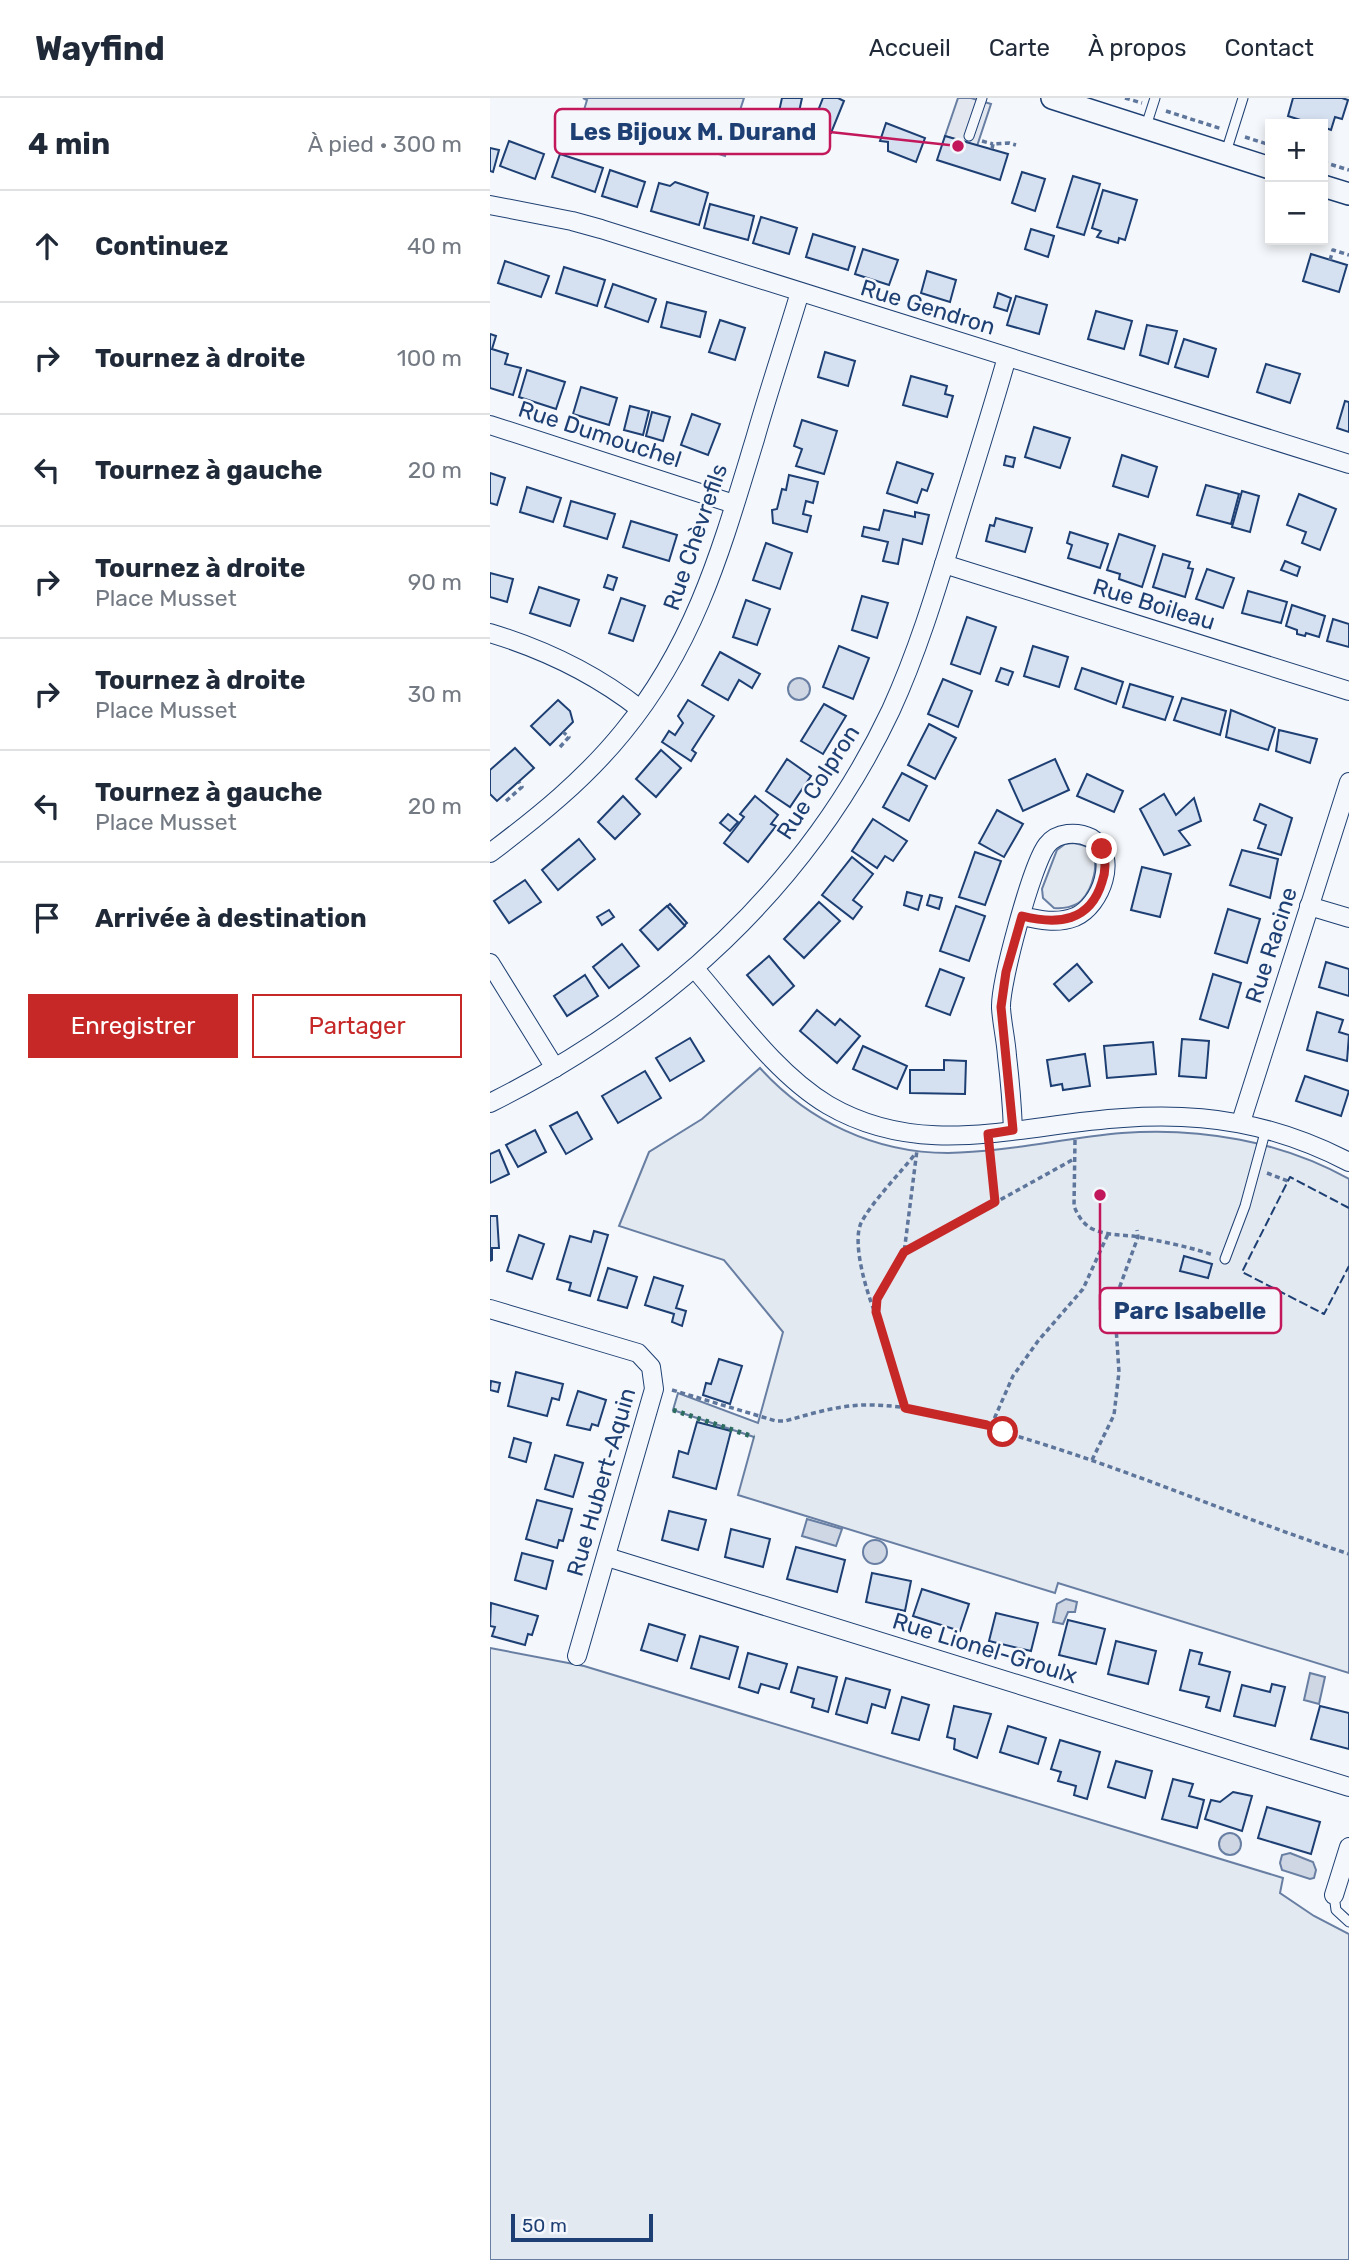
<!DOCTYPE html>
<html lang="fr">
<meta charset="utf-8">
<style>
:root{--surface:#fff;--page:#f2f2f3;--text:#1f2937;--muted:#747a83;--line:#e0e1e3;--accent:#c62828}
body{margin:0;font-family:Rubik,sans-serif;background:var(--page);color:var(--text)}
.controls{position:absolute;right:21px;top:21px;display:grid;overflow:hidden;border-radius:0px;box-shadow:0 4px 10px #0003}
.controls button{width:63px;height:63px;display:grid;place-items:center;padding:0;border:0;border-bottom:2px solid var(--line);background:var(--surface);color:var(--text);font:35px sans-serif}
.scale{position:absolute;left:21px;bottom:18px;width:142px;box-sizing:border-box;padding-left:7px;border:4px solid #1d3f73;border-top:0;font-size:19px;line-height:24px;white-space:nowrap;color:#1d3f73;-webkit-text-stroke:5px #f4f7fb;paint-order:stroke}
.stop{position:absolute;width:21px;height:21px;margin:-16px;border:5px solid #c62828;border-radius:50%;background:#fff}
.stop.end{background:#c62828;border-color:#fff;box-shadow:0 2px 7px #0008}
.list{margin:0;padding:0;list-style:none}
h2{display:flex;justify-content:space-between;align-items:center;height:91px;margin:0;padding:0 28px;font-size:30px}
h2 small{font-size:23px;font-weight:400;color:var(--muted)}
.list li{display:grid;grid-template-columns:46px 1fr auto;gap:21px;align-items:center;box-sizing:border-box;height:112px;padding:0 28px;border-top:2px solid var(--line)}
.list b{display:block;font-size:26px;white-space:nowrap}
.list p{margin:0;font-size:23px;white-space:nowrap;color:var(--muted)}
.list em{font-size:23px;font-style:normal;color:var(--muted)}
.actions{display:flex;gap:14px;padding:21px 28px}
.actions a{flex:1;padding:16px 0;border:2px solid var(--accent);border-radius:0px;text-align:center;font-size:24px;color:var(--accent)}
.actions .main{background:var(--accent);color:#fff}
.icon{flex:none;width:38px;height:38px;fill:none;stroke:currentColor;stroke-width:2;stroke-linecap:round;stroke-linejoin:round}
.map{position:relative;flex:none;width:859px;height:2162px;overflow:hidden}
header{display:flex;align-items:center;gap:42px;box-sizing:border-box;height:98px;padding:0 35px;background:var(--surface);border-bottom:2px solid var(--line)}
header strong{font-size:33px}
nav{display:flex;gap:38px;margin-inline-start:auto;font-size:24px}
main{display:flex}
aside{flex:1;background:var(--surface)}
.map>svg:first-child{display:block}
.green{fill:#e3e9f0;stroke:#687fa3;stroke-width:2}
.parking{fill:#e3e8f0;stroke:#687fa3;stroke-width:2}
.water{fill:#cfd7e4;stroke:#687fa3;stroke-width:2}
.building{fill:#d5e0f0;stroke:#1d3f73;stroke-width:2}
.lines{fill:none;stroke-linecap:round;stroke-linejoin:round}
.service-casing{stroke:#1d3f73;stroke-width:11}
.minor-casing{stroke:#1d3f73;stroke-width:20}
.tertiary-casing{stroke:#1d3f73;stroke-width:24}
.path{stroke:#5e769c;stroke-width:3.5;stroke-dasharray:5 3.5;stroke-linecap:butt}
.service{stroke:#f4f7fb;stroke-width:9}
.minor{stroke:#f4f7fb;stroke-width:18}
.tertiary{stroke:#f4f7fb;stroke-width:21}
.hedge{stroke:#2c6c60;stroke-width:5;stroke-dasharray:3.5 5;stroke-linecap:butt}
.fence{stroke:#1d3f73;stroke-width:2;stroke-dasharray:9 3.5;stroke-linecap:butt}
.route{stroke:#c62828;stroke-width:9}
.labels{text-anchor:middle;dominant-baseline:central;stroke-width:5;stroke-linejoin:round;paint-order:stroke}
.street-label{font-size:23px;fill:#1d3f73;stroke:#f4f7fb}
.leader{fill:none;stroke:#c2185b;stroke-width:2.5}
.callout-dot{fill:#c2185b;stroke:#f4f7fb;stroke-width:2.5}
.callout{fill:#f4f7fb;stroke:#c2185b;stroke-width:2.5}
.callout-label{font-size:24px;text-anchor:middle;font-weight:bold;fill:#1d3f73}
</style>
<header>
<strong>Wayfind</strong>
<nav><a>Accueil</a><a>Carte</a><a>À propos</a><a>Contact</a></nav>
</header>
<main>
<aside>
<h2>4 min<small>À pied · 300 m</small></h2>
<ul class="list">
<li><svg class="icon" aria-label="ahead" viewBox="0 0 24 24"><path d="M12 20V5M6 11l6-6 6 6"/></svg><div><b>Continuez</b></div><em>40 m</em></li>
<li><svg class="icon" aria-label="right" viewBox="0 0 24 24"><path d="M7 20v-9h11M14 6l5 5-5 5"/></svg><div><b>Tournez à droite</b></div><em>100 m</em></li>
<li><svg class="icon" aria-label="left" viewBox="0 0 24 24"><path d="M17 20v-9H6M10 6l-5 5 5 5"/></svg><div><b>Tournez à gauche</b></div><em>20 m</em></li>
<li><svg class="icon" aria-label="right" viewBox="0 0 24 24"><path d="M7 20v-9h11M14 6l5 5-5 5"/></svg><div><b>Tournez à droite</b><p>Place Musset</p></div><em>90 m</em></li>
<li><svg class="icon" aria-label="right" viewBox="0 0 24 24"><path d="M7 20v-9h11M14 6l5 5-5 5"/></svg><div><b>Tournez à droite</b><p>Place Musset</p></div><em>30 m</em></li>
<li><svg class="icon" aria-label="left" viewBox="0 0 24 24"><path d="M17 20v-9H6M10 6l-5 5 5 5"/></svg><div><b>Tournez à gauche</b><p>Place Musset</p></div><em>20 m</em></li>
<li><svg class="icon" aria-label="arrive" viewBox="0 0 24 24"><path d="M6 21V4h12l-3 4 3 4H6"/></svg><div><b>Arrivée à destination</b></div></li>
</ul>
<div class="actions"><a class="main">Enregistrer</a><a>Partager</a></div>
</aside>
<div class="map">
<svg width="859" height="2162" viewBox="0 0 859 2162">
<rect width="100%" height="100%" fill="#f4f7fb"/>
<g class="green">
<path d="M 583,745 C 589,746 595,747 599,750 C 612,763 602,792 591,803 C 584,809 573,811 564,810 L 553,800 L 552,791 L 567,752 L 575,746 Z"/>
<path d="M 270,970 C 318,1023 385,1055 458,1055 C 516,1054 574,1040 632,1035 C 709,1029 791,1043 859,1081 L 859,1575 L 568,1485 L 565,1495 L 248,1397 L 264,1339 L 183,1312 L 188,1295 L 268,1325 L 293,1234 L 234,1162 L 129,1128 L 159,1054 L 212,1021 Z"/>
<polygon points="0,1550 94,1568 793,1780 790,1795 824,1818 859,1836 859,2162 0,2162"/>
</g>
<g class="parking">
<polygon points="93,0 254,0 235,58 94,12 97,2"/>
<polygon points="468,0 481,0 501,6 487,48 455,38"/>
</g>
<g class="water">
<circle cx="309" cy="591" r="11"/>
<polygon points="317,1421 352,1431 346,1448 312,1438"/>
<circle cx="385" cy="1454" r="12"/>
<polygon points="576,1501 587,1504 585,1514 578,1514 573,1526 563,1524 567,1506"/>
<polygon points="820,1575 835,1579 829,1606 814,1602"/>
<circle cx="740" cy="1746" r="11"/>
<polygon points="800,1755 823,1764 826,1772 824,1780 820,1781 792,1772 790,1765 792,1757"/>
</g>
<g class="building">
<polygon points="292,0 312,0 307,23 288,18"/>
<polygon points="333,0 348,0 354,3 341,35 322,28"/>
<polygon points="803,0 852,0 858,2 852,21 845,19 841,32 833,29 833,26 823,26 798,18"/>
<polygon points="396,25 435,40 426,64 398,53 398,44 390,43"/>
<polygon points="455,38 518,56 510,82 447,62"/>
<polygon points="19,43 54,56 45,81 10,68"/>
<polygon points="0,50 9,52 3,74 0,73"/>
<polygon points="70,56 113,70 105,94 62,79"/>
<polygon points="120,72 155,84 147,109 112,98"/>
<polygon points="532,74 555,81 545,113 522,105"/>
<polygon points="583,78 610,86 594,137 567,129"/>
<polygon points="185,84 218,95 209,127 161,113 169,85 180,88"/>
<polygon points="613,92 647,102 635,142 629,140 628,145 607,139 611,133 602,130"/>
<polygon points="220,106 264,118 258,142 214,130"/>
<polygon points="271,119 307,130 299,156 263,145"/>
<polygon points="541,131 564,138 558,159 535,151"/>
<polygon points="323,136 365,149 358,172 316,159"/>
<polygon points="373,151 408,162 399,187 365,176"/>
<polygon points="821,156 857,167 849,194 813,183"/>
<polygon points="15,163 59,178 51,199 8,185"/>
<polygon points="74,169 115,182 107,208 66,195"/>
<polygon points="437,173 466,182 460,204 431,195"/>
<polygon points="123,186 166,201 158,224 115,209"/>
<polygon points="508,195 521,200 517,213 504,209"/>
<polygon points="526,198 557,207 549,236 517,227"/>
<polygon points="177,204 216,214 210,239 171,229"/>
<polygon points="606,213 642,223 634,251 598,241"/>
<polygon points="230,222 255,230 245,262 219,254"/>
<polygon points="657,227 687,233 678,266 650,257"/>
<polygon points="0,236 6,238 2,251 18,256 15,266 31,270 23,297 0,290"/>
<polygon points="694,241 726,251 718,279 685,269"/>
<polygon points="335,254 365,263 358,288 328,279"/>
<polygon points="776,266 810,276 800,305 767,294"/>
<polygon points="37,272 75,284 66,311 29,299"/>
<polygon points="421,278 457,288 455,296 463,298 457,319 413,307"/>
<polygon points="91,289 127,300 119,327 83,316"/>
<polygon points="855,303 859,304 859,334 847,330"/>
<polygon points="140,308 159,313 153,337 134,332"/>
<polygon points="162,314 180,319 173,343 156,338"/>
<polygon points="202,316 230,326 218,357 191,347"/>
<polygon points="312,322 347,333 334,376 306,368 312,351 304,348"/>
<polygon points="544,329 580,340 570,370 535,359"/>
<polygon points="632,357 667,369 658,399 623,388"/>
<polygon points="516,358 525,360 523,369 514,367"/>
<polygon points="407,364 443,376 437,393 432,391 427,405 397,395"/>
<polygon points="0,375 15,380 7,407 0,405"/>
<polygon points="299,377 328,384 323,405 316,403 313,416 321,418 317,434 283,425 282,412 287,411 292,391 296,392"/>
<polygon points="716,387 749,396 741,426 707,417"/>
<polygon points="37,389 71,400 63,424 30,414"/>
<polygon points="752,393 769,398 760,434 742,429"/>
<polygon points="809,396 846,411 830,452 812,445 816,434 797,427"/>
<polygon points="81,403 125,416 117,441 74,428"/>
<polygon points="394,412 425,419 425,414 439,417 432,446 413,441 408,466 393,463 398,444 372,438 374,429 389,432"/>
<polygon points="506,420 542,430 535,454 496,443 500,427 504,428"/>
<polygon points="141,423 187,437 179,463 133,449"/>
<polygon points="580,434 618,446 610,470 578,460 582,447 577,445"/>
<polygon points="629,436 665,448 652,489 629,481 630,476 617,472"/>
<polygon points="276,445 302,455 290,491 263,482"/>
<polygon points="673,456 700,464 698,470 703,471 695,499 663,489"/>
<polygon points="795,463 810,469 807,478 791,472"/>
<polygon points="717,471 744,480 733,510 706,501"/>
<polygon points="0,475 23,481 17,504 0,499"/>
<polygon points="118,477 127,480 123,492 114,489"/>
<polygon points="49,489 89,502 80,528 40,515"/>
<polygon points="758,493 797,504 791,525 752,515"/>
<polygon points="372,498 398,505 387,540 362,532"/>
<polygon points="131,500 155,508 143,543 119,535"/>
<polygon points="256,502 280,511 267,547 243,539"/>
<polygon points="802,507 835,518 829,539 816,535 815,538 807,536 807,532 796,528"/>
<polygon points="477,519 506,529 490,576 461,566"/>
<polygon points="843,521 859,526 859,549 837,543"/>
<polygon points="349,548 379,560 363,601 333,589"/>
<polygon points="543,548 578,559 569,589 534,578"/>
<polygon points="230,554 270,576 262,590 249,582 238,602 212,587"/>
<polygon points="511,570 523,574 518,587 506,583"/>
<polygon points="592,570 633,584 626,606 585,591"/>
<polygon points="453,581 482,593 468,629 438,616"/>
<polygon points="640,586 683,599 675,622 633,609"/>
<polygon points="692,600 736,613 730,637 684,622"/>
<polygon points="68,602 80,613 83,624 60,647 41,628"/>
<polygon points="198,602 224,618 202,652 206,655 201,663 172,644 179,633 185,637 193,625 188,618"/>
<polygon points="334,606 356,618 333,656 311,643"/>
<polygon points="741,612 785,630 778,652 736,639"/>
<polygon points="439,626 466,640 445,681 418,667"/>
<polygon points="789,632 827,641 820,665 786,653"/>
<polygon points="25,650 44,670 7,703 0,696 0,672"/>
<polygon points="171,652 191,670 166,699 146,681"/>
<polygon points="297,661 321,678 300,709 276,693"/>
<polygon points="565,661 579,692 533,713 519,682"/>
<polygon points="412,675 437,688 419,723 393,709"/>
<polygon points="597,676 633,693 624,714 587,698"/>
<polygon points="674,696 686,717 704,700 711,723 689,733 700,747 674,757 650,711"/>
<polygon points="133,698 150,716 125,741 108,724"/>
<polygon points="265,698 288,717 281,726 286,728 258,764 234,745 254,719 250,716"/>
<polygon points="770,706 802,720 791,757 768,750 776,727 764,722"/>
<polygon points="507,712 533,726 514,759 489,745"/>
<polygon points="238,716 248,724 240,733 230,725"/>
<polygon points="383,721 417,743 403,763 395,758 387,770 362,753"/>
<polygon points="89,741 105,761 68,792 52,772"/>
<polygon points="752,752 788,761 780,800 740,787"/>
<polygon points="485,754 511,763 495,807 469,799"/>
<polygon points="362,759 383,776 363,802 372,809 363,821 332,797"/>
<polygon points="652,769 681,776 670,819 641,812"/>
<polygon points="35,782 51,804 19,825 4,803"/>
<polygon points="417,794 432,798 428,812 414,807"/>
<polygon points="440,797 452,800 449,811 437,807"/>
<polygon points="329,804 350,823 314,860 294,841"/>
<polygon points="180,806 197,825 169,849 153,831"/>
<polygon points="177,808 195,828 168,852 150,832"/>
<polygon points="466,808 495,818 479,863 450,853"/>
<polygon points="738,811 770,821 757,865 725,855"/>
<polygon points="119,812 124,819 112,827 107,819"/>
<polygon points="132,846 149,868 119,890 103,869"/>
<polygon points="279,858 304,888 283,907 257,877"/>
<polygon points="836,864 859,871 859,898 829,889"/>
<polygon points="587,866 602,884 579,903 564,886"/>
<polygon points="450,871 474,880 460,917 436,908"/>
<polygon points="723,876 751,885 738,930 710,921"/>
<polygon points="95,877 108,898 77,918 64,898"/>
<polygon points="327,912 345,927 350,921 370,938 347,965 310,933"/>
<polygon points="827,914 853,922 849,934 859,937 857,963 817,952"/>
<polygon points="200,940 214,963 180,983 166,960"/>
<polygon points="692,941 719,943 716,980 689,978"/>
<polygon points="663,944 666,976 617,980 614,948"/>
<polygon points="373,948 417,968 407,991 363,971"/>
<polygon points="595,956 600,988 573,992 572,986 561,988 557,962"/>
<polygon points="454,962 476,963 475,996 420,995 420,972 454,972"/>
<polygon points="155,973 171,1000 128,1025 112,998"/>
<polygon points="815,978 859,993 851,1018 806,1003"/>
<polygon points="87,1014 102,1041 76,1056 60,1028"/>
<polygon points="45,1032 56,1054 28,1069 16,1047"/>
<polygon points="9,1052 19,1076 0,1085 0,1056"/>
<polygon points="0,1118 7,1118 9,1150 2,1150 2,1162 0,1163"/>
<polygon points="104,1133 118,1137 100,1198 79,1192 81,1185 67,1181 80,1138 101,1144"/>
<polygon points="29,1137 54,1146 42,1181 17,1173"/>
<polygon points="694,1158 722,1166 718,1180 690,1173"/>
<polygon points="118,1170 147,1179 137,1210 108,1202"/>
<polygon points="164,1179 193,1188 186,1210 196,1213 192,1228 182,1224 184,1216 155,1207"/>
<polygon points="229,1261 252,1268 240,1306 213,1297 216,1285 221,1286"/>
<polygon points="26,1274 73,1286 69,1302 62,1300 57,1318 18,1308"/>
<polygon points="1,1283 10,1285 8,1294 0,1292"/>
<polygon points="88,1293 116,1302 108,1328 102,1326 100,1332 77,1327"/>
<polygon points="207,1324 241,1333 226,1391 183,1379 189,1353 198,1356"/>
<polygon points="24,1340 41,1345 36,1364 19,1359"/>
<polygon points="65,1357 93,1365 83,1399 55,1391"/>
<polygon points="47,1402 82,1411 73,1443 69,1442 67,1450 36,1441"/>
<polygon points="179,1413 216,1422 208,1452 172,1442"/>
<polygon points="241,1431 280,1441 273,1469 235,1459"/>
<polygon points="306,1449 355,1462 347,1494 297,1481"/>
<polygon points="32,1455 63,1463 56,1491 25,1482"/>
<polygon points="382,1475 421,1483 415,1513 376,1504"/>
<polygon points="432,1491 479,1506 470,1533 423,1518"/>
<polygon points="1,1505 48,1518 42,1537 38,1536 35,1547 2,1538 5,1529 0,1528"/>
<polygon points="506,1515 548,1525 541,1553 499,1543"/>
<polygon points="578,1522 615,1531 606,1566 569,1557"/>
<polygon points="159,1526 195,1537 187,1563 151,1552"/>
<polygon points="210,1538 248,1549 239,1581 201,1570"/>
<polygon points="626,1543 666,1553 658,1586 618,1576"/>
<polygon points="700,1552 712,1555 709,1566 740,1574 730,1613 716,1609 719,1599 690,1592"/>
<polygon points="258,1555 297,1566 289,1591 271,1586 268,1595 249,1589"/>
<polygon points="308,1569 347,1579 338,1614 322,1609 324,1601 301,1594"/>
<polygon points="356,1580 400,1592 395,1610 382,1606 377,1625 346,1616"/>
<polygon points="782,1586 795,1589 785,1628 744,1618 752,1587 780,1594"/>
<polygon points="412,1599 439,1607 429,1642 402,1635"/>
<polygon points="464,1608 501,1616 487,1660 464,1651 465,1641 457,1639"/>
<polygon points="830,1608 859,1615 859,1651 821,1641"/>
<polygon points="518,1628 556,1640 548,1666 510,1654"/>
<polygon points="570,1642 610,1654 597,1701 584,1697 586,1688 568,1683 571,1674 561,1671"/>
<polygon points="626,1663 662,1673 655,1700 618,1689"/>
<polygon points="683,1681 703,1686 699,1698 714,1702 707,1730 672,1721"/>
<polygon points="743,1694 762,1698 752,1733 715,1721 721,1702 730,1704"/>
<polygon points="777,1709 830,1724 821,1756 768,1740"/>
</g>
<g class="lines">
<defs>
<g id="service">
<polyline points="656,28 665,0"/>
<polyline points="479,38 492,0"/>
<polyline points="736,54 753,0"/>
<polyline points="735,1161 755,1108 776,1031"/>
<polyline points="844,1797 846,1812 859,1824"/>
</g>
<g id="minor">
<polyline points="0,107 82,123 111,131 859,366"/>
<polyline points="0,327 244,406"/>
<polyline points="454,466 859,593"/>
<path d="M 0,535 C 56,552 104,575 150,611"/>
<path d="M 0,755 C 48,719 95,681 133,634 C 206,545 232,449 265,341 C 279,292 295,244 310,194"/>
<polyline points="819,808 859,820"/>
<polyline points="0,865 65,970"/>
<path d="M 205,871 C 245,917 286,976 338,1007 C 434,1063 531,1026 633,1020 C 716,1014 785,1026 859,1064"/>
<path d="M 0,1005 C 173,919 318,788 401,612 C 427,555 445,496 463,437 C 481,378 500,319 517,259"/>
<polyline points="751,1024 859,684"/>
<path d="M 523,1032 C 522,1007 520,983 517,958 C 516,942 512,926 511,910 C 510,885 542,766 557,747 C 567,734 587,733 601,740 C 630,757 611,808 585,819 C 567,826 549,822 532,818"/>
<polyline points="0,1211 148,1255 161,1269 164,1291 87,1558"/>
<polyline points="117,1459 859,1689"/>
<polyline points="844,1797 859,1749"/>
</g>
<g id="tertiary">
<polyline points="562,0 780,70"/>
<polyline points="833,88 859,96"/>
</g>
</defs>
<use href="#service" class="service-casing"/>
<use href="#minor" class="minor-casing"/>
<use href="#tertiary" class="tertiary-casing"/>
<g class="path">
<polyline points="635,0 652,5"/>
<polyline points="676,13 732,31"/>
<polyline points="817,26 818,24"/>
<polyline points="755,39 780,47"/>
<polyline points="492,43 503,46"/>
<polyline points="502,51 503,46 519,45 526,47"/>
<polyline points="833,64 859,72"/>
<polyline points="840,162 843,152 859,157"/>
<polyline points="70,649 79,639 73,634"/>
<polyline points="16,703 32,689 29,684"/>
<path d="M 585,1042 L 584,1108 C 588,1118 594,1128 605,1132 C 617,1137 630,1137 643,1138 C 670,1143 697,1148 723,1157"/>
<polyline points="500,1054 505,1104"/>
<polyline points="777,1075 798,1083"/>
<polyline points="414,1155 584,1061"/>
<path d="M 384,1212 C 376,1192 362,1145 371,1125 C 381,1105 411,1074 426,1055"/>
<path d="M 182,1292 L 286,1323 L 295,1323 C 324,1315 352,1306 383,1307 C 434,1308 484,1325 533,1340 C 643,1373 749,1420 859,1456"/>
<polyline points="415,1310 385,1214 387,1201 414,1155 427,1052"/>
<polyline points="501,1328 523,1278 548,1243 593,1191 618,1136"/>
<polyline points="602,1362 624,1317 629,1274 626,1229 630,1188 648,1139 647,1132"/>
</g>
<use href="#service" class="service"/>
<use href="#minor" class="minor"/>
<use href="#tertiary" class="tertiary"/>
<polyline class="hedge" points="183,1312 264,1339"/>
<polyline class="fence" points="859,1110 800,1079 752,1174 834,1216 859,1168"/>
</g>
<g class="lines">
<path class="route" d="M 513,1334 L 497,1327 L 415,1310 L 386,1214 L 387,1201 L 414,1154 L 505,1104 L 498,1036 L 523,1032 L 511,909 L 516,874 L 532,818 C 568,827 600,824 612,784 C 616,773 616,762 612,751"/>
</g>
<g class="labels">
<g class="street-label">
<text transform="translate(438 209) rotate(17)">Rue Gendron</text>
<text transform="translate(110 336) rotate(18)">Rue Dumouchel</text>
<text transform="translate(205 439) rotate(-71)">Rue Chèvrefils</text>
<text transform="translate(664 506) rotate(17)">Rue Boileau</text>
<text transform="translate(328 684) rotate(-57)">Rue Colpron</text>
<text transform="translate(781 847) rotate(-72)">Rue Racine</text>
<text transform="translate(111 1384) rotate(-74)">Rue Hubert-Aquin</text>
<text transform="translate(495 1550) rotate(17)">Rue Lionel-Groulx</text>
</g>
</g>
<path class="leader" d="M468 48L340 34M610 1097L610 1212"/>
<g class="callout-dot">
<circle cx="468" cy="48" r="7"/>
<circle cx="610" cy="1097" r="7"/>
</g>
<g class="callout">
<rect x="65" y="11" width="275" height="45" rx="7"/>
<rect x="610" y="1190" width="181" height="45" rx="7"/>
</g>
<g class="callout-label">
<text x="203" y="42">Les Bijoux M. Durand</text>
<text x="700" y="1221">Parc Isabelle</text>
</g>
</svg>
<div class="controls">
<button>+</button>
<button>−</button>
</div>
<div class="scale">50 m</div>
<div class="stop" style="left:513px;top:1334px"></div>
<div class="stop end" style="left:612px;top:751px"></div>
</div>
</main>
